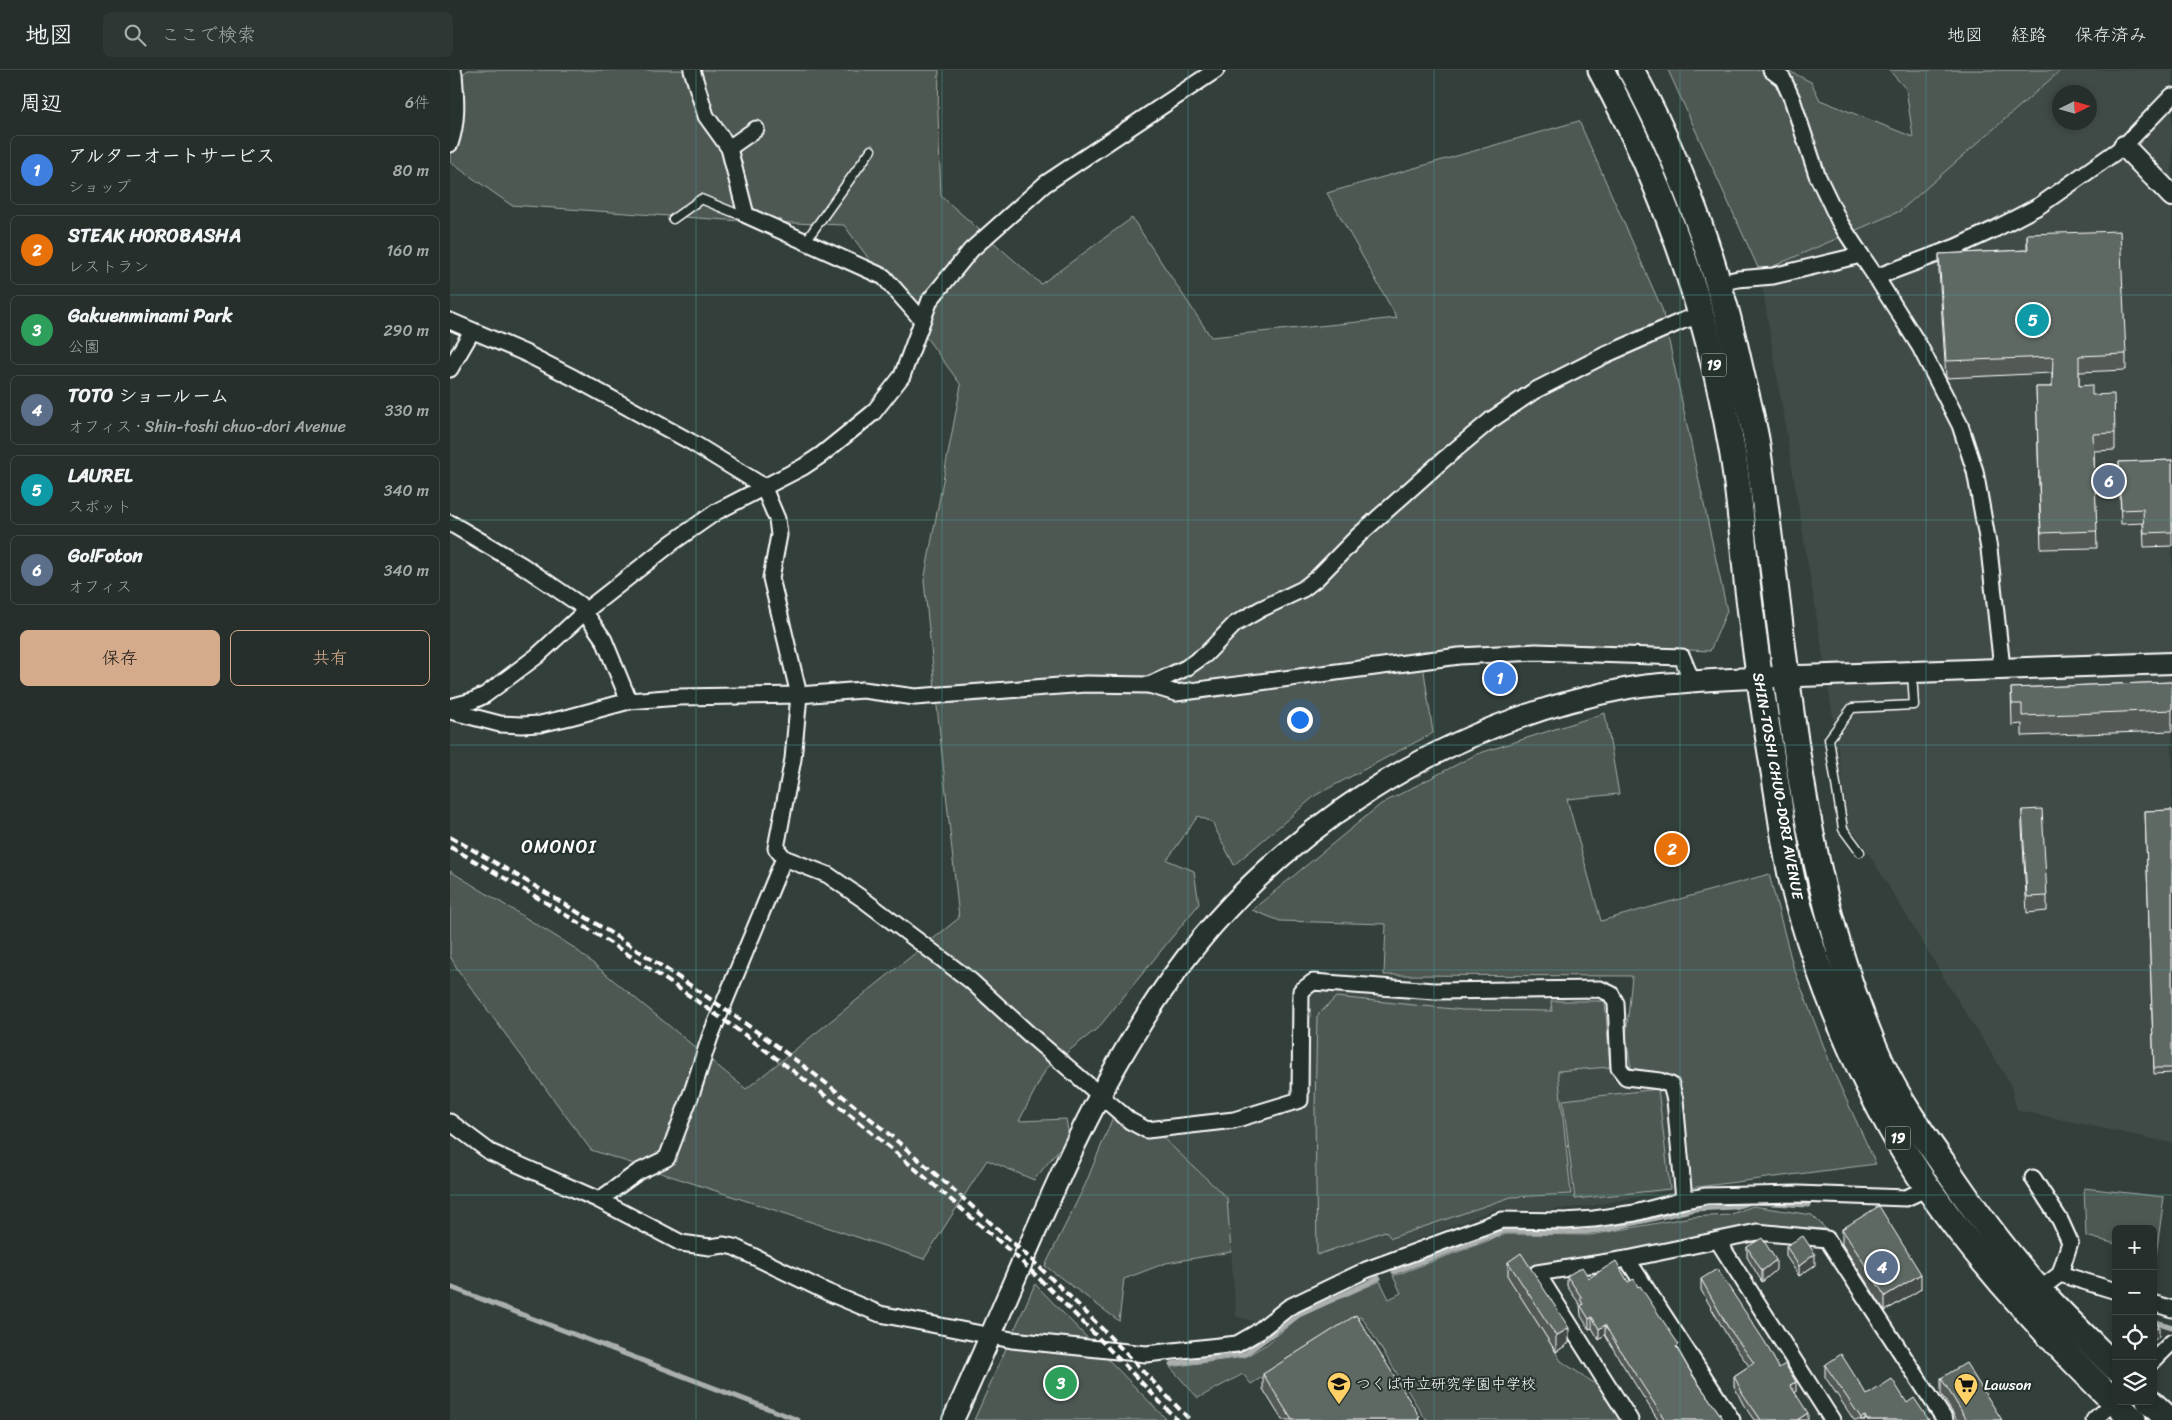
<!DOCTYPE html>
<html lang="ja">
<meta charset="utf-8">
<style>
:root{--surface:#262f2c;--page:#2e3734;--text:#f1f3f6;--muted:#a4a9a9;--line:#424a48;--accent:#d6ab8b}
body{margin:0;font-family:Sriracha,"Klee One",sans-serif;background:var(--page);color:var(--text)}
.controls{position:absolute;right:15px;bottom:15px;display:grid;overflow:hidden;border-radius:8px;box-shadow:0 2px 8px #0003}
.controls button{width:45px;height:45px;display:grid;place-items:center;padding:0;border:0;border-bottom:1px solid var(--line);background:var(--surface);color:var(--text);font:25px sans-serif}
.compass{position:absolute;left:1602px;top:15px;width:45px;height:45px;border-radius:50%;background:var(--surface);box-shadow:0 2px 8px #0003;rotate:85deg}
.you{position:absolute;left:849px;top:649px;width:18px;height:18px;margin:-12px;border:4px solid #fff;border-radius:50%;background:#1a73e8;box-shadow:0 0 0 8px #1a73e833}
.badge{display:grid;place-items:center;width:32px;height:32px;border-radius:50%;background:var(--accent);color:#fff;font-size:16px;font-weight:700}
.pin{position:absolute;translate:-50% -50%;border:2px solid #fff;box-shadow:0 1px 5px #0006}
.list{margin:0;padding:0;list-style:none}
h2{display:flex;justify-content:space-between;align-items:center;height:65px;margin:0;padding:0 20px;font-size:21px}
h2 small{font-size:16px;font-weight:400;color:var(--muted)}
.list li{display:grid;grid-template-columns:32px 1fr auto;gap:15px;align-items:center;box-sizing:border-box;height:70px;margin:0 10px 10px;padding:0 10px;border:1px solid var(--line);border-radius:8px}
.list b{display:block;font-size:19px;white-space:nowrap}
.list p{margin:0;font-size:16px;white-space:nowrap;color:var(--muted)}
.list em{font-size:16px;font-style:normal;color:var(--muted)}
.actions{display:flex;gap:10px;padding:15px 20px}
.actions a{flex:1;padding:11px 0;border:1px solid var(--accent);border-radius:8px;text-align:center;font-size:18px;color:var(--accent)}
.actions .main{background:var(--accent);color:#111}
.icon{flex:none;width:28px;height:28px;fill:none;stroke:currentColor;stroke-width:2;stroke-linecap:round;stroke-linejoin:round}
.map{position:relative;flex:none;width:1722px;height:1350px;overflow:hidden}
header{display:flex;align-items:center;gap:30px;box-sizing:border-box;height:70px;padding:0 25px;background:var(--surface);border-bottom:1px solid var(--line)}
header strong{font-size:24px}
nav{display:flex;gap:28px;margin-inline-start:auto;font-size:18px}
.search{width:350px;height:45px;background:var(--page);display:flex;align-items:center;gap:12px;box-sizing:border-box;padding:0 18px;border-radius:8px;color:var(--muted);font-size:19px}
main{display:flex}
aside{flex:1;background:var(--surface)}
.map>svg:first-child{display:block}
.built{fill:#404c47;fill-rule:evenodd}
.green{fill:#4d5853;stroke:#a6aca9}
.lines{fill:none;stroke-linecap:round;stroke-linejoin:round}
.stream{stroke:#abb0ae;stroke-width:5}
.service-casing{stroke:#fff;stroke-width:11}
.minor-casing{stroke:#fff;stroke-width:19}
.tertiary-casing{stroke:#fff;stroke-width:24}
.primary-casing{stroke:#fff;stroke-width:29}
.service{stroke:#26332d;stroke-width:8}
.minor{stroke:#26332d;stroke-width:15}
.tertiary{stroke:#26332d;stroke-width:20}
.primary{stroke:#26332d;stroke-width:25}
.rail{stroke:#fff;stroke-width:4;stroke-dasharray:8 4;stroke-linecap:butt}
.wall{fill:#525a56;stroke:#fff}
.shaded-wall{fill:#424a46;stroke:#fff}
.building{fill:#5f6964;stroke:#fff}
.grid{fill:none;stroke:#4b9892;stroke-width:1;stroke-opacity:0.55}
.labels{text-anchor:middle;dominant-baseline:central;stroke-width:4;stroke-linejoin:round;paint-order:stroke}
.shield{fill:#26332d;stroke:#bec2c0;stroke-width:1}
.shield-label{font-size:14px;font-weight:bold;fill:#fff}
.street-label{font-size:15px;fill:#fff;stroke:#26332d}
.poi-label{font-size:15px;fill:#fff;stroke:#26332d;text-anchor:start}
.quarter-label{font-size:18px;letter-spacing:1px;fill:#fff;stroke:#26332d}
</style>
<header>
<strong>地図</strong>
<div class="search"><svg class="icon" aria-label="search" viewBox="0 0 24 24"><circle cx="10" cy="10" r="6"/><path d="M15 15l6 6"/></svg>ここで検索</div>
<nav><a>地図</a><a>経路</a><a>保存済み</a></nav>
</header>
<main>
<aside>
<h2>周辺<small>6件</small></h2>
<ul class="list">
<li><span class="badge" style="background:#3f7fe0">1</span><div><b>アルターオートサービス</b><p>ショップ</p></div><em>80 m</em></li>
<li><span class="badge" style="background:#e8710a">2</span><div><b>STEAK HOROBASHA</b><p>レストラン</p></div><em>160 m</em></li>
<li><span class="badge" style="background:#2e9e5b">3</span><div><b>Gakuenminami Park</b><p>公園</p></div><em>290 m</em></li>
<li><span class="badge" style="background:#5c6f8a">4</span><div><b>TOTO ショールーム</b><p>オフィス · Shin-toshi chuo-dori Avenue</p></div><em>330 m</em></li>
<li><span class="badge" style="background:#0f9aa8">5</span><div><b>LAUREL</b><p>スポット</p></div><em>340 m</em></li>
<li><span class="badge" style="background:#5c6f8a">6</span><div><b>Go!Foton</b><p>オフィス</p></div><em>340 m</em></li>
</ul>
<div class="actions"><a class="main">保存</a><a>共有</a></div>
</aside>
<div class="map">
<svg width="1722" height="1350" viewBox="0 0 1722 1350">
<rect width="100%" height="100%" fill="#333f3a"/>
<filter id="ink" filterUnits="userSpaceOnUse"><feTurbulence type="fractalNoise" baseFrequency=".02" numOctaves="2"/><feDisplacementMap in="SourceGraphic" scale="10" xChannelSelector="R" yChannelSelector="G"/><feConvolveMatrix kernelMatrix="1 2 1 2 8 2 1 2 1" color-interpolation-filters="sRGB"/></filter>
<g filter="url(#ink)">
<g class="built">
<path d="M 1611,0 L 1722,0 L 1722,1073 L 1567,1040 L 1560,1013 L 1499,916 L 1410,769 L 1399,758 L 1387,671 L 1310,202 L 1450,141 ZM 1610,22 L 1640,22 L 1640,52 L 1610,52 Z"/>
<polygon points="865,919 1002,929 1155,927 1161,933 1164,1011 1211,1015 1217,1020 1225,1116 1221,1120 1141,1136 1097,1140 1046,1139 911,1191 841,1225 809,1253 786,1246 777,1128 711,1066 781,1057 856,1039 859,920"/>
</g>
<g class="green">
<polygon points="18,0 489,0 488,43 491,126 591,214 682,148 761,267 947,248 877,123 1129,51 1212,239 1277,541 1260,581 1141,575 971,581 983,663 866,725 784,795 762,752 748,746 717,790 744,801 749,834 649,957 596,999 569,1051 616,1049 619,1067 584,1110 537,1090 474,1189 141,1080 8,900 0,886 0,801 123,877 296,1019 509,848 474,511 511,315 394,155 291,151 61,135 0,92 0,14"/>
<polygon points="1218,0 1337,0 1361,12 1370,30 1463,67 1456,19 1439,0 1611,0 1450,141 1310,202"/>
<polygon points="1155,643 1169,724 1117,729 1151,851 1319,804 1343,896 1384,1003 1426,1094 1240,1118 1230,1017 1218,1005 1181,998 1176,967 1182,906 934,905 936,854 830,851 802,840 931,734 1027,684"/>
<polygon points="886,927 1013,940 1102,941 1101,931 1155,931 1160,997 1108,1001 1121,1124 1061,1127 941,1168 935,1161 867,1185 865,1039 867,946"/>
<polygon points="1208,1019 1220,1119 1125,1129 1113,1030"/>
<polygon points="663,1047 699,1067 711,1066 777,1128 781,1182 716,1193 674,1209 669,1251 595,1196 635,1115"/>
<polygon points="1634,1118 1714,1127 1706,1185 1703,1184 1703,1159 1666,1159 1666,1174 1636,1166"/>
<polygon points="1303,1136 1362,1145 1376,1159 1317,1155 1076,1204 1071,1195 1058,1204 1111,1291 1150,1317 1171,1350 976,1350 911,1246 801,1314 793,1304 748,1328 720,1297 795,1287 817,1274 850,1246 930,1211 939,1229 951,1223 943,1206 1056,1164 1141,1165 1241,1147 1279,1145"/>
<polygon points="585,1214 717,1350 524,1350"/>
</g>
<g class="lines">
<g class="stream">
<polyline points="944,1202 1055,1161 1135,1162 1159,1159 1245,1139 1285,1137 1301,1132 1358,1135"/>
<polyline points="0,1217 348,1350"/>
<polyline points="1664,1236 1666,1237"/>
<polyline points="1703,1251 1722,1257"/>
<polyline points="721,1294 795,1284 849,1245 929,1208"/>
</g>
<defs>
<g id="service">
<polyline points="223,149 251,129 285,143 296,145"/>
<polyline points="355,172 421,80"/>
<polyline points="1410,782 1393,759 1379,669 1402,638 1464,635 1462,602"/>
</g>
<g id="minor">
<polyline points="242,0 256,46 279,78 296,145 434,207 472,250"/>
<polyline points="1321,0 1333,9 1342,29 1367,105 1390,153 1411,185"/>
<path d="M 0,74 C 8,50 6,28 4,4 L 2,0"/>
<polyline points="279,78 306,59"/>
<polyline points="1426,207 1470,277 1510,355 1525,401 1539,479 1552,598"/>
<polyline points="1270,213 1288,209 1323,206 1411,185 1426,207 1506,177 1545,159 1589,136 1674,76 1722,26"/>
<polyline points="0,251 75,283 124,308 243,373 313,416 327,449 329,465 321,508 349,625 343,689 326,778 334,788 260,967 243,1019 217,1088 188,1102 149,1130"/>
<polyline points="0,299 22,261"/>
<polyline points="0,453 73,496 129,534 154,570 179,631"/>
<polyline points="699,615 736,598 756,584 785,554 811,539 853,519 867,508 909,465 993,390 1041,350 1084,321 1155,285 1232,251 1252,245"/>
<polyline points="0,637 22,631 35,625 87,586 139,538 223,472 266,442 353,397 371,385 423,343 452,306 480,230 521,180 595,114 766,0"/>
<polyline points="0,641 50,654 71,655 90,654 120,647 179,631 229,627 349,625 413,620 465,627 636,614 699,615 726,623 1009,586 1086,582 1232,587 1242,611"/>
<polyline points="334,788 378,805 414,830 521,911 580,965 680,1051 697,1060 784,1050 850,1030 851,921 863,912 984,921 1150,919 1161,924 1166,933 1169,998 1176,1007 1210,1011 1221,1015 1225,1030 1234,1130"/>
<polyline points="0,1052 40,1082 149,1130 231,1173 260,1177 274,1175 284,1177 377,1222 430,1244 562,1270 696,1284 787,1274 806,1263 839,1237 916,1200 1052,1150 1115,1151 1144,1149 1185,1143 1234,1130 1256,1126 1348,1124 1456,1128 1478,1118"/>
<polyline points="1583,1108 1610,1150 1620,1172 1610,1204 1589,1220"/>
<polyline points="1268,1171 1382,1350"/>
<polyline points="1177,1189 1282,1350"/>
<polyline points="1610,1204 1666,1221"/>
<polyline points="1703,1233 1722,1239"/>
<polyline points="1703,1291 1722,1272"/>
<polyline points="1180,1350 1087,1203 1177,1189 1307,1162 1377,1169 1495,1350"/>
<polyline points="1644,1350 1666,1329"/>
</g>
<g id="tertiary">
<polyline points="1674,76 1722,126"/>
<path d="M 503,1350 C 569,1208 621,1056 709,926 C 815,766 991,653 1179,618 C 1194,615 1210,614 1226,613 C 1277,608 1327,607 1378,605 C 1493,601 1607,597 1722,593"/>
</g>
<g id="primary">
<path d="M 1151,0 C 1215,118 1259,247 1282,379 C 1290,426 1293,474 1298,520 C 1306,587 1316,654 1327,720 C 1333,759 1338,799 1349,837 C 1377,932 1423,1040 1480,1121 C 1539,1205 1610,1279 1683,1350"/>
<path d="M 1181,0 C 1233,96 1269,200 1292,307 C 1297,328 1302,348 1306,369 C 1338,579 1343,800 1432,995 C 1448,1029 1470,1061 1492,1092 C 1522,1137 1555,1182 1591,1222 C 1615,1248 1641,1273 1666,1298"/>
<polyline points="1699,1331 1719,1350"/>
</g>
</defs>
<use href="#service" class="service-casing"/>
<use href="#minor" class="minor-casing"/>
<use href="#tertiary" class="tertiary-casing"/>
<use href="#primary" class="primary-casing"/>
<use href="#service" class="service"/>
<use href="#minor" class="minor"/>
<use href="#tertiary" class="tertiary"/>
<use href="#primary" class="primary"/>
<g class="rail">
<path d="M 0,767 C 122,835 239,911 351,994 C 428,1052 501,1117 572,1181 C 631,1235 685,1293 740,1350"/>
<path d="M 0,777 C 178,876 346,994 500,1129 C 523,1149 547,1169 570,1190 C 624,1242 676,1296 727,1350"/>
</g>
</g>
<g class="wall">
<polygon points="1577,164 1676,284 1676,300 1629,302 1629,316 1642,325 1665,363 1665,380 1644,381 1647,478 1591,479 1586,317 1602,317 1602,303 1496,308 1489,200 1489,184 1577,180"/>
<polygon points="1722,390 1722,476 1694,477 1693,453 1671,454 1669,392"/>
<polygon points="1722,612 1722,661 1572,666 1572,654 1562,655 1561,618"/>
<polygon points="1572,740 1597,826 1597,841 1577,843 1572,756"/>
<polygon points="1722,740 1722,1003 1704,1004 1695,741"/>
<polygon points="1392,1159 1471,1219 1435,1241 1392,1174"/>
<polygon points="1336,1176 1365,1195 1349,1206 1336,1186"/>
<polygon points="1297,1177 1326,1200 1312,1212 1297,1187"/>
<polygon points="1058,1192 1119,1273 1106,1282 1058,1207"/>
<polygon points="1117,1206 1178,1212 1188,1217 1229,1281 1243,1306 1274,1350 1208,1350 1171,1292 1155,1265 1149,1270 1142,1258 1139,1259 1131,1246 1130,1235 1117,1216"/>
<polygon points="1251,1209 1329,1298 1346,1322 1345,1323 1358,1350 1304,1350 1293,1334 1284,1316 1284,1306 1299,1296 1278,1267 1251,1220"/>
<polygon points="1375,1295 1417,1325 1457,1333 1479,1350 1404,1350 1375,1307"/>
<polygon points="813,1304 970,1350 832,1350 813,1319"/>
<polygon points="1491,1308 1552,1350 1507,1350 1491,1324"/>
</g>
<g class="shaded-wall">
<polygon points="1365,1184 1365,1195 1349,1206 1349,1196"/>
<polygon points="1326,1190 1326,1200 1312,1212 1312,1201"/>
<polygon points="1471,1204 1471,1219 1435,1241 1435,1226"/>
<polygon points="1142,1247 1142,1258 1139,1259 1139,1249"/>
<polygon points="1155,1255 1155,1265 1149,1270 1149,1259"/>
<polygon points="1709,1256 1709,1266 1703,1272 1703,1262"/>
<polygon points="1119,1258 1119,1273 1106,1282 1106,1266"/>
<polygon points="1346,1312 1346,1322 1340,1325 1340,1315"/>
<polygon points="1358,1343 1358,1350 1347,1350"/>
<polygon points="1415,1346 1415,1350 1411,1350 1411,1348"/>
</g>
<g class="building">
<polygon points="1670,161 1676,284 1629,286 1629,316 1642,315 1642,325 1664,324 1665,363 1643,364 1647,461 1591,463 1586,317 1602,317 1603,287 1496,291 1489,184 1578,180 1577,164"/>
<polygon points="1722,390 1722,462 1694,463 1693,439 1671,440 1669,392"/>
<polygon points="1722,612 1722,640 1572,646 1572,634 1562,634 1561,618"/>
<polygon points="1592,739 1597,826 1577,827 1572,740"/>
<polygon points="1722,740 1722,998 1704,998 1695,741"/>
<polygon points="1429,1136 1471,1204 1435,1226 1392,1159"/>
<polygon points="1353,1166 1365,1184 1349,1196 1336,1176"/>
<polygon points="1312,1168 1326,1190 1312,1201 1297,1177"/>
<polygon points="1071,1183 1119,1258 1106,1266 1058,1192"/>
<polygon points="1166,1191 1178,1212 1184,1209 1188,1217 1190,1216 1229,1275 1226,1277 1243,1306 1274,1350 1215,1350 1171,1282 1155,1255 1149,1259 1142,1247 1139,1249 1131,1236 1133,1234 1130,1229 1132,1228 1117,1206 1132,1197 1139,1208"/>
<polygon points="1267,1199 1315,1272 1329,1298 1335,1294 1346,1312 1340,1315 1358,1343 1347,1350 1311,1350 1293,1324 1284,1306 1304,1293 1278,1257 1251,1209"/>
<polygon points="906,1245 970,1347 968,1348 969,1350 842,1350 813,1304"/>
<polygon points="1703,1249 1709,1256 1703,1262"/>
<polygon points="1391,1284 1417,1325 1442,1309 1457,1333 1464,1328 1479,1350 1417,1350 1415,1346 1411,1348 1375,1295"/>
<polygon points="1516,1293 1552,1350 1517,1350 1491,1308"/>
</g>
</g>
<path class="grid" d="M 246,0 L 246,1350M 492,0 L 492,1350M 738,0 L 738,1350M 984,0 L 984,1350M 1230,0 L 1230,1350M 1476,0 L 1476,1350M 0,225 L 1722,225M 0,450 L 1722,450M 0,675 L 1722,675M 0,900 L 1722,900M 0,1125 L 1722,1125"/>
<defs>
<symbol id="school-pin" viewBox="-11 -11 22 30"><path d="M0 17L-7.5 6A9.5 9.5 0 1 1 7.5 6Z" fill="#ffd166" stroke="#26332d"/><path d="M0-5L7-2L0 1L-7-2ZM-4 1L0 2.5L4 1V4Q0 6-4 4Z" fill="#111"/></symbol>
<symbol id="supermarket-pin" viewBox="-11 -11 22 30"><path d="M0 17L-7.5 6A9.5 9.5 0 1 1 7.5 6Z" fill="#ffd166" stroke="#26332d"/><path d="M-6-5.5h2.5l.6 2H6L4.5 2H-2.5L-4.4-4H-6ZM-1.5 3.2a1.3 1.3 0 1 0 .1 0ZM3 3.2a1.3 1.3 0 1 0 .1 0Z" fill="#111"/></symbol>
</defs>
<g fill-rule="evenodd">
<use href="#school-pin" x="875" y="1300" width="28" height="38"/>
<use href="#supermarket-pin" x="1502" y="1301" width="28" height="38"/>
</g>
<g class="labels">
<g class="shield">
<rect x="1251.5" y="283.5" width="25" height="23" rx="4"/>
<rect x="1435.5" y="1056.5" width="25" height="23" rx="4"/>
</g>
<g class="shield-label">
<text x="1264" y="295">19</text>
<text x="1448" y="1068">19</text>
</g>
<g class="street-label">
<text transform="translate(1328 716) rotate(80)">SHIN-TOSHI CHUO-DORI AVENUE</text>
</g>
<g class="poi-label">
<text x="906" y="1314">つくば市立研究学園中学校</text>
<text x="1534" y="1315">Lawson</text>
</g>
<g class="quarter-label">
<text x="109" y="777">OMONOI</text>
</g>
</g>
</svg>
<div class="controls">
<button>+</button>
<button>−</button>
<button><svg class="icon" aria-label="locate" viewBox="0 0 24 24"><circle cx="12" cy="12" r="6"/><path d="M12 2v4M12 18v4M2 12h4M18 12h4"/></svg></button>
<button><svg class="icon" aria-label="layers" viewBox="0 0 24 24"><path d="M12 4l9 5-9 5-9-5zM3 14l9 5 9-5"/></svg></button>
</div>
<svg class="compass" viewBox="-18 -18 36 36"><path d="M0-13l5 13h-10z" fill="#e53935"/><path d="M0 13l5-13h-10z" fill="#a4a9a9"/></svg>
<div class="you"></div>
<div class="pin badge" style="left:1050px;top:608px;background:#3f7fe0">1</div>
<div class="pin badge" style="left:1222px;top:779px;background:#e8710a">2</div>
<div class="pin badge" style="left:611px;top:1313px;background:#2e9e5b">3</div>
<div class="pin badge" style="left:1432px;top:1197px;background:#5c6f8a">4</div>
<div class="pin badge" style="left:1583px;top:250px;background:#0f9aa8">5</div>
<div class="pin badge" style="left:1659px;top:411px;background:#5c6f8a">6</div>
</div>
</main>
